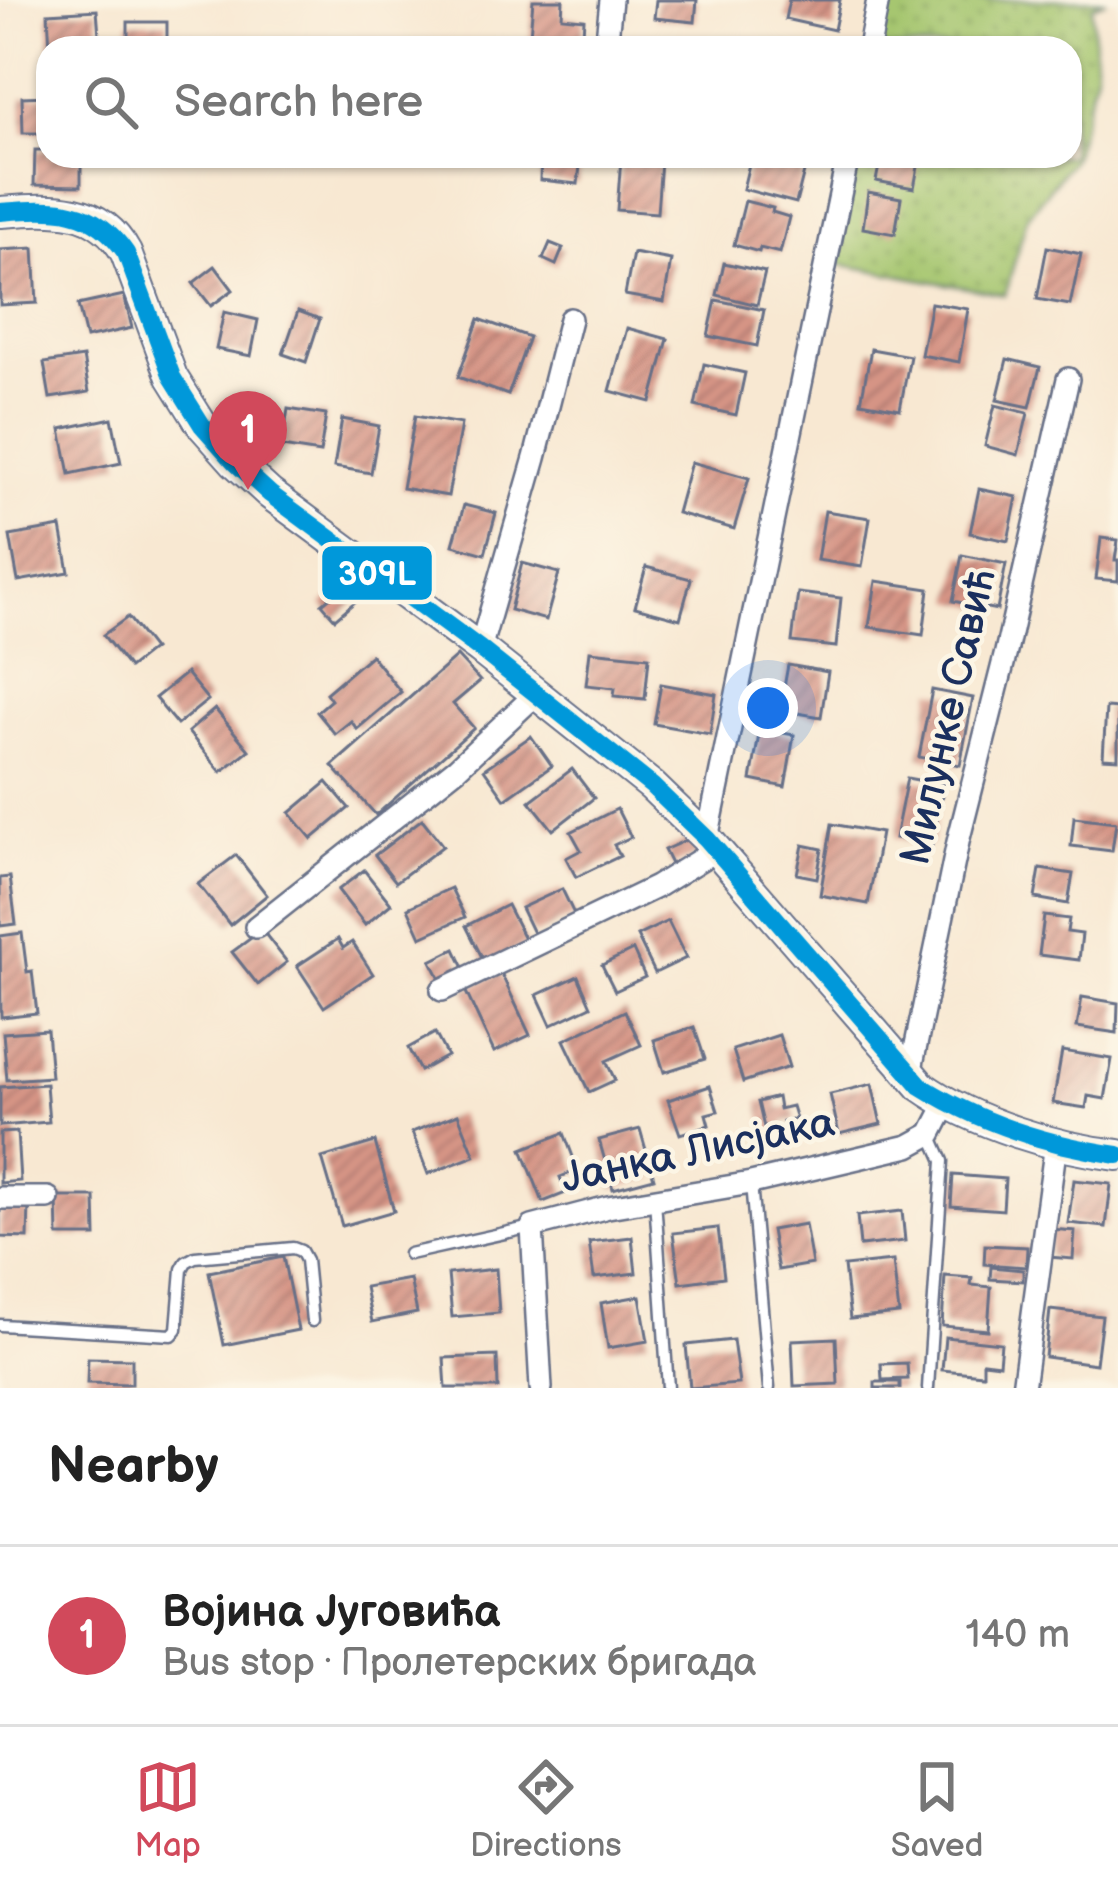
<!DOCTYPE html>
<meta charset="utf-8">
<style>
:root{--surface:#fff;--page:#f2f2f2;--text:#222;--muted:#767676;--line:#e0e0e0;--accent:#d1495b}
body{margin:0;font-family:"Balsamiq Sans",sans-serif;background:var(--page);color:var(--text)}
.you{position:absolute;left:768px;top:708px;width:42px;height:42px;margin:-30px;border:9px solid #fff;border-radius:50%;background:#1a73e8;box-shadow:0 0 0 18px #1a73e833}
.badge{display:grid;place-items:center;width:78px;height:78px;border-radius:50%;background:var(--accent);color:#fff;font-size:39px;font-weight:700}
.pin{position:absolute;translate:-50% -99px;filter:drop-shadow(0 3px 6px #0008)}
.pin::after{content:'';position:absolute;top:63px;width:42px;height:36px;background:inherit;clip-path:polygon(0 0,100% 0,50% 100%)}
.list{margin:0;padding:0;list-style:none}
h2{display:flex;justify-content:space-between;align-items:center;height:156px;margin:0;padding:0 48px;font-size:51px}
h2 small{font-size:39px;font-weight:400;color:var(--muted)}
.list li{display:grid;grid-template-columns:78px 1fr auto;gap:36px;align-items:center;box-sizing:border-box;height:180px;padding:0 48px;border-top:3px solid var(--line)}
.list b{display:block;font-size:45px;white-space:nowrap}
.list p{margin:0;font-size:39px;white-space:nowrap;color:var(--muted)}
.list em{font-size:39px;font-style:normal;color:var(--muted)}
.icon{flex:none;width:66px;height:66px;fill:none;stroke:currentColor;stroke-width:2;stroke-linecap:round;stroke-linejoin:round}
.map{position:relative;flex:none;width:1118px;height:1388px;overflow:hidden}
.search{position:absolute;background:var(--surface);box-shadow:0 3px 9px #0004;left:36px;right:36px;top:36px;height:132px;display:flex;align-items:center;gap:30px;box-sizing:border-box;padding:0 42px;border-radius:36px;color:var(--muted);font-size:45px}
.sheet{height:336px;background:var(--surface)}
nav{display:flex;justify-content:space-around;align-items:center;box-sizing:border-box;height:168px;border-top:3px solid var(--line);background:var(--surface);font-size:33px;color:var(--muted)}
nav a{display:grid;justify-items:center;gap:6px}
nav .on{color:var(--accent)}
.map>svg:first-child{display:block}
.grass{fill:url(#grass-dots);stroke:#607a66;stroke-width:3}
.building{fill:url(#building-hatch)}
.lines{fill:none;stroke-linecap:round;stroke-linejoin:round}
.lane-casing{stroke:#687087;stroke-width:15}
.street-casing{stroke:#687087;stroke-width:26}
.secondary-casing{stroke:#687087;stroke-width:34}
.lane{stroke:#fff;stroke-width:10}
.street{stroke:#fff;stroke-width:21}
.secondary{stroke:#fff;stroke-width:30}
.bus-1-casing{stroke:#fcf5e5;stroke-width:27}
.bus-1{stroke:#0098da;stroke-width:18}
.labels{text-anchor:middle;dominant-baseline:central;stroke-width:9;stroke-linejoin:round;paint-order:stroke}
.street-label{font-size:42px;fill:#1b2f5e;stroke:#fcf5e5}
.line-badge{stroke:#fcf5e5;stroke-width:4.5}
.badge-label{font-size:33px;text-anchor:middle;font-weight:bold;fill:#fff}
</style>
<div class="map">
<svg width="1118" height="1388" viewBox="0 0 1118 1388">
<defs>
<pattern id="grass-dots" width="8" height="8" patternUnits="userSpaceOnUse" patternTransform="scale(3)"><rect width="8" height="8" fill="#a6c66f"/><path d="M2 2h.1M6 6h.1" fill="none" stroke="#8eaa63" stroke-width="1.8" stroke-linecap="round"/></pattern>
<pattern id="building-hatch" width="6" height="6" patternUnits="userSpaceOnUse" patternTransform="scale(3)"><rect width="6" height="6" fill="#d69485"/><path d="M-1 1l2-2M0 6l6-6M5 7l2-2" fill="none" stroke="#ad7970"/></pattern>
</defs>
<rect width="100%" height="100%" fill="#fcf5e5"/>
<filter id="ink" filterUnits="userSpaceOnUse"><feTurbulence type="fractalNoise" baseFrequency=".00833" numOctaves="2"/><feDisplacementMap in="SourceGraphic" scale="24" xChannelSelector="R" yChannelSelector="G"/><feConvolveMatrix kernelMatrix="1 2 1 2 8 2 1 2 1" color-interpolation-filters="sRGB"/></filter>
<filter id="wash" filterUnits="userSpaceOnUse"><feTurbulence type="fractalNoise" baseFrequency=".004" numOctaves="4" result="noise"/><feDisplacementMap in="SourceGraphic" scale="48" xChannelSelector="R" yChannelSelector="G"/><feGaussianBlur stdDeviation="2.7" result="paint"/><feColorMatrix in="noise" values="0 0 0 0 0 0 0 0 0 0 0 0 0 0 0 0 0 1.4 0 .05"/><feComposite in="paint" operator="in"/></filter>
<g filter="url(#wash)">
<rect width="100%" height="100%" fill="#f8e8d2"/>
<polygon class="grass" points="878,0 1107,0 1092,6 1096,72 1073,158 1027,218 1005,295 828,262 848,156 1070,156 1070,48 869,48"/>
<g id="blocks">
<g class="building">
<polygon points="533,0 563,0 562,17 584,19 582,48 529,48"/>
<polygon points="656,0 697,0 695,22 654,18"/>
<polygon points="789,0 840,0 834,30 785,19"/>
<polygon points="97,10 100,48 50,48 48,13"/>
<rect x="128" y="22" width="39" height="26"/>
<polygon points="48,96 48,133 23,133 22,97"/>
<polygon points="35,150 48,150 48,156 81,156 81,186 34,185"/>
<polygon points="541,156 581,156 578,184 540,180"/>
<polygon points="751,156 792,156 807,160 796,203 743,189"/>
<polygon points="881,156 920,156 914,188 876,181"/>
<polygon points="621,158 661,161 657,213 617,210"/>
<polygon points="868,192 901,198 895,234 863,228"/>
<polygon points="745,201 773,208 772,212 789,217 780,253 760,248 759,252 734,245"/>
<polygon points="550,243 563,248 556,265 543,259"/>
<polygon points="1047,247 1081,254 1070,305 1037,299"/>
<polygon points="34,248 37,303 0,305 0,250"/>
<polygon points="633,253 671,260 664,302 625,295"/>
<polygon points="724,263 765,272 757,305 717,295"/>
<polygon points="215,266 233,290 211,306 193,283"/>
<polygon points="124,295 132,328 86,338 78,305"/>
<polygon points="716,300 764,310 757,346 708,336"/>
<polygon points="931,303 968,309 959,362 921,355"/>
<polygon points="298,311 320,319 306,362 283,354"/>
<polygon points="224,312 258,320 251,356 216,349"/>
<polygon points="479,319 529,337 508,395 458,377"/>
<polygon points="627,328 668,339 651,402 610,391"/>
<polygon points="871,349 910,356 900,409 861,402"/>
<polygon points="83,357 89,392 50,398 44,363"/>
<polygon points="1007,359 1040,367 1030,407 997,400"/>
<polygon points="704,364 745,373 736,415 695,406"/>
<polygon points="995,405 1028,413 1018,455 985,446"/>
<polygon points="288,409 326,415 320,453 282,447"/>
<polygon points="415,416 461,424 448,496 402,488"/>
<polygon points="112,418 121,463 70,474 61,429"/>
<polygon points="342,419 379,426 371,473 334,467"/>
<polygon points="691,462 749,478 734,529 677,513"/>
<polygon points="979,489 1017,497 1008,541 970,533"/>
<polygon points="464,505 496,513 485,554 453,545"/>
<polygon points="825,511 870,518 862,567 817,560"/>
<polygon points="61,527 69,572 18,581 10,536"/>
<polygon points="1101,538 1118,540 1115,560 1118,560 1118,581 1096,579"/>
<polygon points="962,555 1006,564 997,610 953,601"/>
<polygon points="522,563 559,573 546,620 510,610"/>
<polygon points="646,567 691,579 680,619 635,607"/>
<polygon points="876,581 929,589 923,635 869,627"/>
<polygon points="344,586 356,601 335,619 322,604"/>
<polygon points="798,593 841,598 836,647 792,642"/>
<polygon points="128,617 153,649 129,668 103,635"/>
<polygon points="590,651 649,657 645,699 614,696 615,688 586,685"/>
<polygon points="371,655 401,692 357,729 351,721 335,734 317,712 331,700 326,693"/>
<polygon points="457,656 480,681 453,704 474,728 376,815 332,766"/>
<polygon points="788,665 828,672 821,717 780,710"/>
<polygon points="186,673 208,700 177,725 155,698"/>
<polygon points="661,684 716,694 710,734 654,724"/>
<polygon points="932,690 973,698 960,765 919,757"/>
<polygon points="1106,708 1118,709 1118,759 1103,758"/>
<polygon points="215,709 249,750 221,772 188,732"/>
<polygon points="760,729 794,735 785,787 751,780"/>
<polygon points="531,736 552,766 505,799 484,769"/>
<polygon points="572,769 594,798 553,830 530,801"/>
<polygon points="907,778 944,785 932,845 895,838"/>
<polygon points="327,782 349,808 312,839 290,813"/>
<polygon points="617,809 631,837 614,845 620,856 576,877 566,858 581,850 571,832"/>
<polygon points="1074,817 1116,822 1112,851 1071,846"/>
<polygon points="422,819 443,846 396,882 375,855"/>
<polygon points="832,824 881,833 868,904 820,895"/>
<polygon points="691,838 698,854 672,866 664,850"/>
<polygon points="803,845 822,849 817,878 797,874"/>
<polygon points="236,855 267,895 230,925 198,884"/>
<polygon points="1040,869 1073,874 1068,904 1035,898"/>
<polygon points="364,870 391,904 365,925 338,890"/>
<polygon points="10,877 16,924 0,926 0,878"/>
<polygon points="451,888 465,917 421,937 408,908"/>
<polygon points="562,889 575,916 534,935 521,908"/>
<polygon points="507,905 527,944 486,965 466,926"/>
<polygon points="1044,916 1069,919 1067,932 1082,934 1079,960 1039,955"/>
<polygon points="668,921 686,958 655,973 637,936"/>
<polygon points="262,930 287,962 258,985 232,952"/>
<polygon points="22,933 27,972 32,971 37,1013 1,1017 0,936"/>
<polygon points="338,939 343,948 352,942 373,974 324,1007 297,966"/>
<polygon points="455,949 465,970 442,982 431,961"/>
<polygon points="633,950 645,977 615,991 602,965"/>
<polygon points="501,973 530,1035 494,1052 465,990"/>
<polygon points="578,976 591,1006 551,1025 537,995"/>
<polygon points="1082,997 1118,1003 1117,1033 1077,1027"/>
<polygon points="625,1011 641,1045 606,1061 615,1080 589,1092 564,1040"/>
<polygon points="694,1027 705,1059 664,1072 654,1040"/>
<polygon points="47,1030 51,1077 7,1080 3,1033"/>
<polygon points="435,1033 447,1056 420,1071 408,1048"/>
<polygon points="779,1035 789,1067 743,1082 733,1050"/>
<polygon points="1062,1051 1112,1059 1105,1099 1088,1096 1086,1108 1053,1103"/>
<polygon points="46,1084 49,1122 0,1126 0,1087"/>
<polygon points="872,1084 881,1124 839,1134 830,1094"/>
<polygon points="710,1086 718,1111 706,1114 709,1125 680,1134 668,1100"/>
<polygon points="777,1097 779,1109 792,1106 796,1119 783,1122 786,1135 767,1140 758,1102"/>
<polygon points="458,1114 475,1156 428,1174 412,1132"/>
<polygon points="640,1129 654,1178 613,1189 599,1140"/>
<polygon points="17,1132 20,1181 0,1183 0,1133"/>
<polygon points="564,1133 578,1170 560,1177 566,1193 543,1202 522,1149"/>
<polygon points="375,1142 394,1211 342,1226 322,1158"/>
<polygon points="953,1175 1005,1179 1003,1210 951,1206"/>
<polygon points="1074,1180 1111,1184 1106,1227 1068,1223"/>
<polygon points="57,1197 95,1197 96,1236 58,1236"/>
<polygon points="0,1201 29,1202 28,1238 0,1237"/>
<polygon points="902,1211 905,1241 860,1246 857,1216"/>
<polygon points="805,1224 812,1264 778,1270 771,1230"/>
<polygon points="718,1228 724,1277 680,1283 673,1233"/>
<polygon points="1050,1229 1075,1231 1073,1259 1049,1257"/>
<polygon points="632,1237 636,1273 594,1278 589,1242"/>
<polygon points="985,1245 1027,1247 1026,1267 984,1264"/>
<polygon points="283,1257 298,1330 224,1345 209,1272"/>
<polygon points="893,1261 899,1314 850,1319 844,1266"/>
<polygon points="991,1267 1023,1270 1023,1281 990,1279"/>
<polygon points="496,1269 499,1313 452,1317 448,1274"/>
<polygon points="945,1276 972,1278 971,1285 991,1287 988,1330 942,1326"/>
<polygon points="410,1279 417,1313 372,1322 365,1287"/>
<polygon points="640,1296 648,1341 608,1348 601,1303"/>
<polygon points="1050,1310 1102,1316 1096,1364 1045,1357"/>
<polygon points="945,1337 1001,1343 999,1364 983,1362 983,1374 942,1370"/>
<polygon points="836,1338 838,1384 794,1386 792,1340"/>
<polygon points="733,1340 739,1384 690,1388 686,1345"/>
<polygon points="497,1356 498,1388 446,1388 444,1358"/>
<polygon points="88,1358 132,1359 132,1384 87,1383"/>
<polygon points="907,1363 908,1379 882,1380 881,1364"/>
<rect x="875" y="1382" width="25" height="6"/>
</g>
</g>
</g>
<g filter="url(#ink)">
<use href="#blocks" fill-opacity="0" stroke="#687087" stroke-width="3"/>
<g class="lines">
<defs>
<g id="lane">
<polyline points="751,1183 769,1388"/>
<polyline points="655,1199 668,1388"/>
<polyline points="409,1254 532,1227"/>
<polyline points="0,1325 172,1335 177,1329 182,1269 186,1262 195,1257 293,1248 301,1251 306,1260 312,1321"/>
<polyline points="928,1388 943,1161 931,1134"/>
</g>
<g id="street">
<polyline points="606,48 611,0"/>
<polyline points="869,48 878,0"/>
<polyline points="480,649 535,458 570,319"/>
<polyline points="707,839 848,156"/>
<polyline points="256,927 457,768 535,695"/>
<polyline points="442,990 656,887 716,850"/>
<polyline points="910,1074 958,842 1006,652 1068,379"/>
<polyline points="0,1198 48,1198"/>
<polyline points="541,1388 532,1227 608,1207 751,1183 909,1146 931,1134 947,1103"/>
<polyline points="1023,1388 1056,1143"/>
</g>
<path id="secondary" d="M 0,212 C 51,208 99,203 126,253 L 172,377 L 202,425 L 235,462 L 270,494 L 480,649 L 652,786 L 707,839 L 921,1086 C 973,1123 1055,1148 1118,1155"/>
</defs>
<use href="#lane" class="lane-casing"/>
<use href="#street" class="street-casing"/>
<use href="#secondary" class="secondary-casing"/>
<use href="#lane" class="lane"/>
<use href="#street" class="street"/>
<use href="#secondary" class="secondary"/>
<defs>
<path id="bus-1" d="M 0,212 C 53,208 93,204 126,253 L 172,377 L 202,425 L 235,462 L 270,494 L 480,649 L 652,786 L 707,839 L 921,1086 C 981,1124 1048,1145 1118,1155"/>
</defs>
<use href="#bus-1" class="bus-1-casing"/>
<use href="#bus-1" class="bus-1"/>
</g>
</g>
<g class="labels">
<g class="street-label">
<text transform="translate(949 717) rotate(-77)">Милунке Савић</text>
<text transform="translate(698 1151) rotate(-12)">Јанка Лисјака</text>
</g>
</g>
<rect class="line-badge" x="320" y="544" width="114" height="58" rx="12" fill="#0098da"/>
<g class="badge-label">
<text x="377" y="585">309L</text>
</g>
</svg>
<div class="you"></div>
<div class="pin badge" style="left:248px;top:490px">1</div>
<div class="search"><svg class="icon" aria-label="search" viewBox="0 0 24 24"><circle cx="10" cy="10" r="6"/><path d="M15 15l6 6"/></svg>Search here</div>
</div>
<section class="sheet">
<h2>Nearby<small></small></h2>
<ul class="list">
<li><span class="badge">1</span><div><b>Војина Југовића</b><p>Bus stop · Пролетерских бригада</p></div><em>140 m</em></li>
</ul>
</section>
<nav>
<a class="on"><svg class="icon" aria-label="map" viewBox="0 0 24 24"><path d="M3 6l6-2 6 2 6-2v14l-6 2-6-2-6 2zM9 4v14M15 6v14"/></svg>Map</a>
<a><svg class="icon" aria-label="directions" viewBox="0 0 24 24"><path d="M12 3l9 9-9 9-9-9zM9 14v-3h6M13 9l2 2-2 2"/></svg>Directions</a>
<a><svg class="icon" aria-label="saved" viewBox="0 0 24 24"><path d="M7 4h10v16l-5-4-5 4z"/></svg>Saved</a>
</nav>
